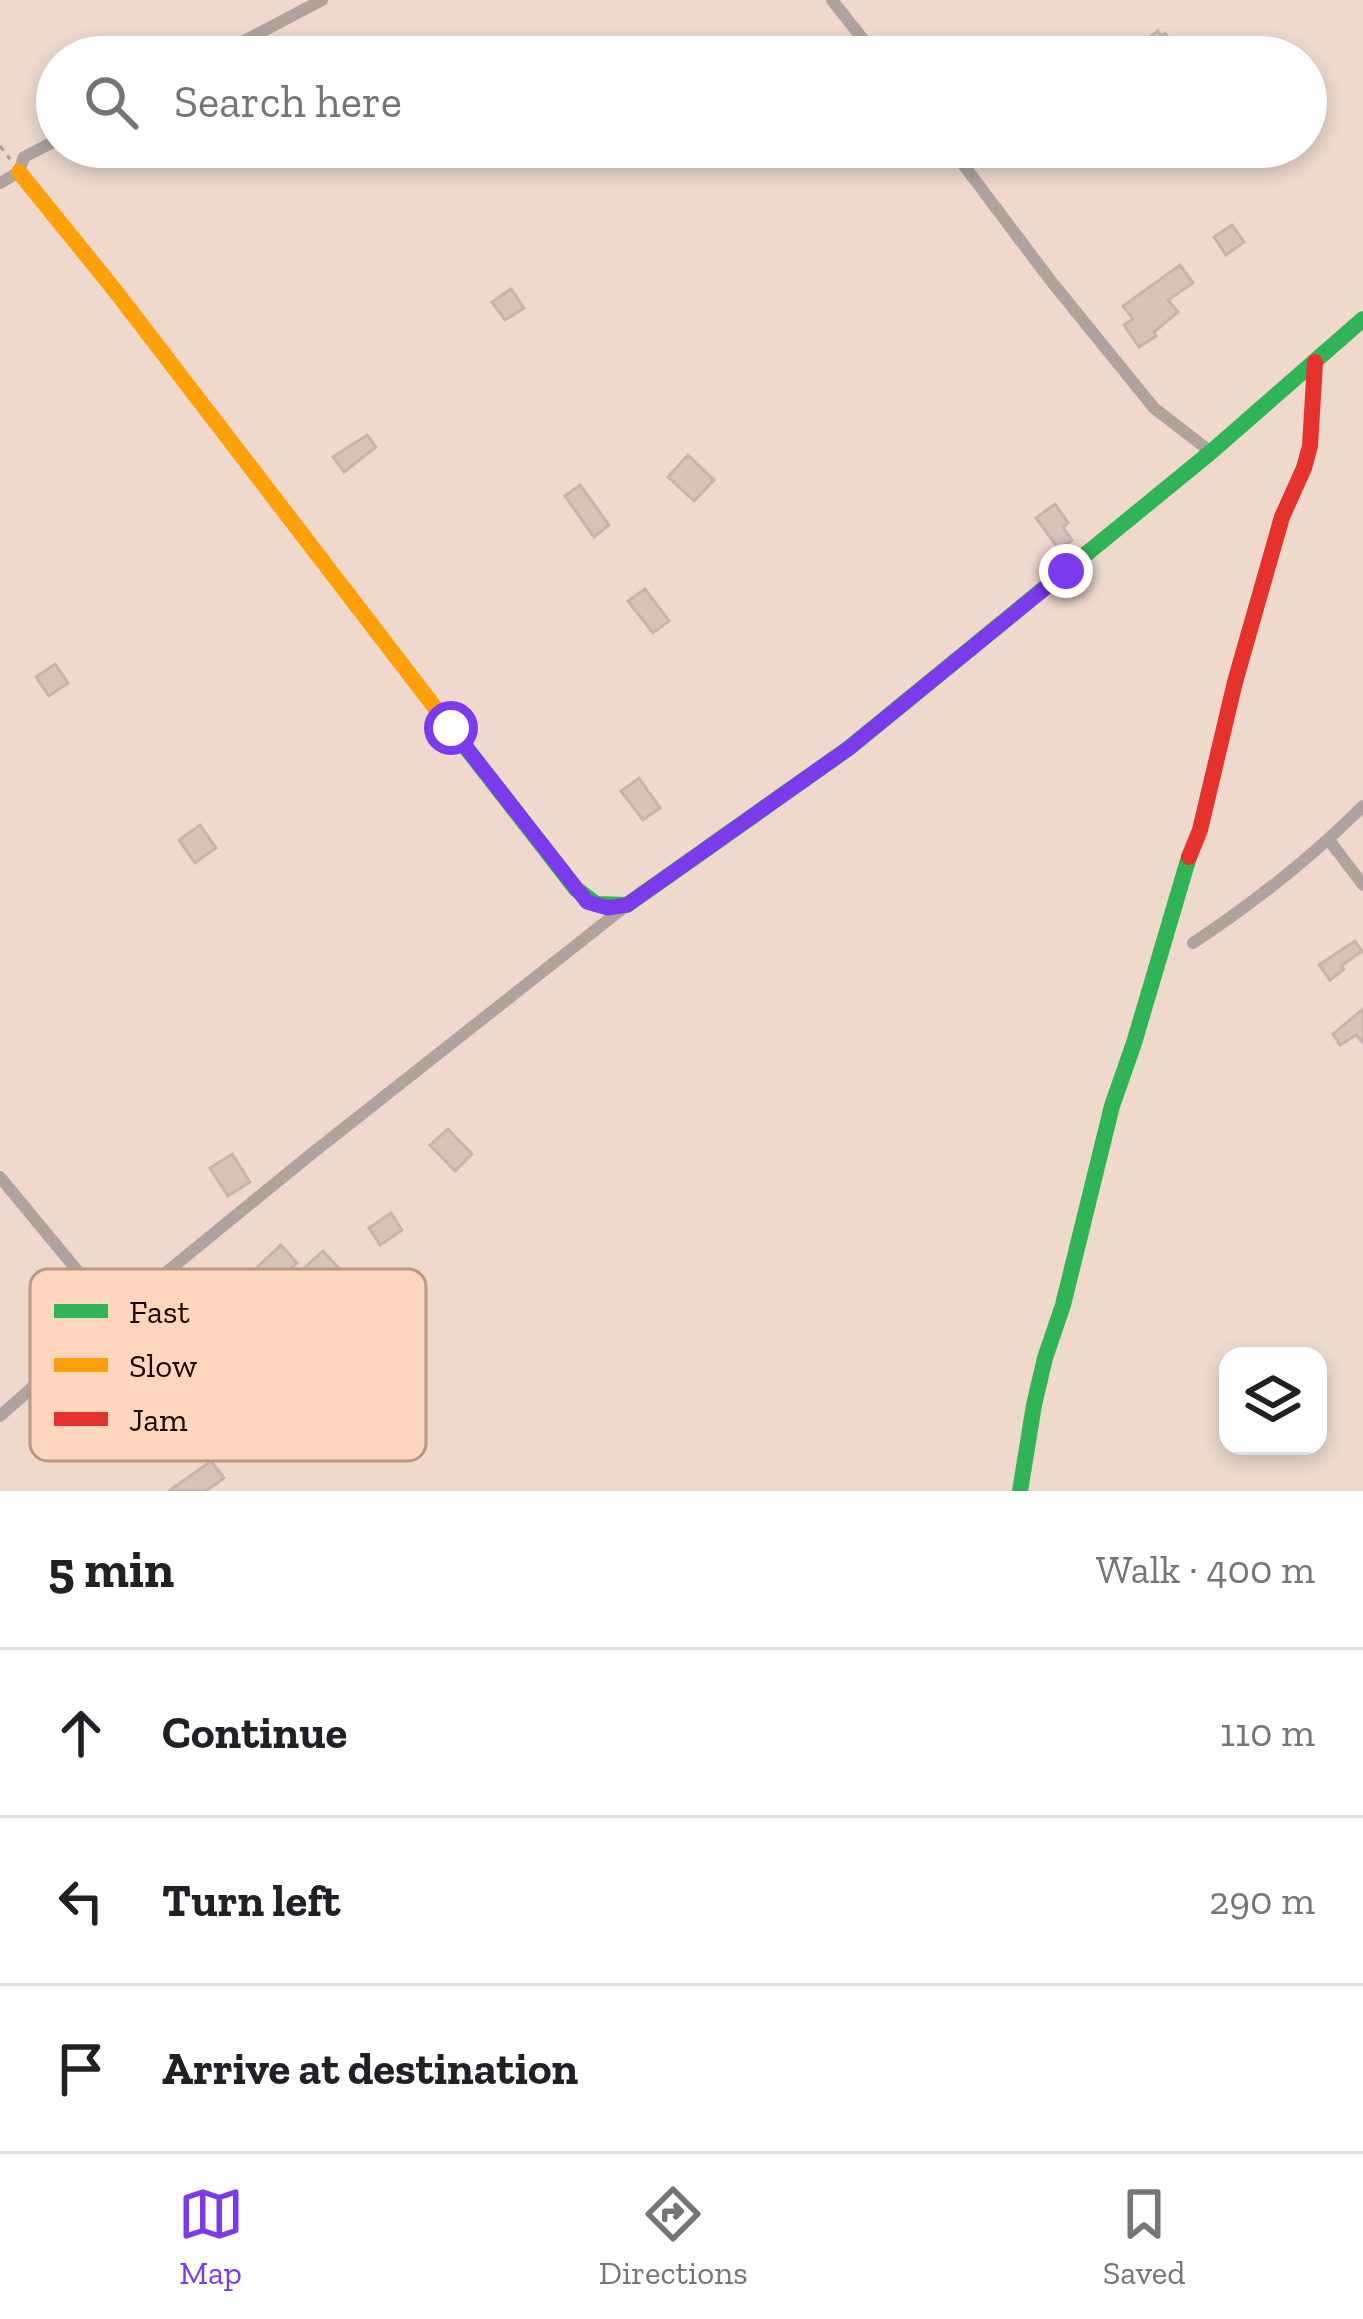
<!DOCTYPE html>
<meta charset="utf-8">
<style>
:root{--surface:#fff;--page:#f2f2f2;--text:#202124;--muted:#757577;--line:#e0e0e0;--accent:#7c3aed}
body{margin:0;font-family:"Zilla Slab",serif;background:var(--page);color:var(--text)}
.controls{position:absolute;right:36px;bottom:36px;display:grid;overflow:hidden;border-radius:24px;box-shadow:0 6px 18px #0003}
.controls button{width:108px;height:108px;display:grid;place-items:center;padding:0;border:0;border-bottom:3px solid var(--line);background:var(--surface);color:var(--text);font:60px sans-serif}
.stop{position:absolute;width:36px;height:36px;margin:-27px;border:9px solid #7c3aed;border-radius:50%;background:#fff}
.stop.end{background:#7c3aed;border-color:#fff;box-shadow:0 3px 12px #0008}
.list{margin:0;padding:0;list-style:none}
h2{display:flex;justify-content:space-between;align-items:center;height:156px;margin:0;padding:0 48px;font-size:51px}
h2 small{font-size:39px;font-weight:400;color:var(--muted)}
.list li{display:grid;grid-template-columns:78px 1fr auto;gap:36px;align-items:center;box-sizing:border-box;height:168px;padding:0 48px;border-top:3px solid var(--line)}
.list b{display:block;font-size:45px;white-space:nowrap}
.list em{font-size:39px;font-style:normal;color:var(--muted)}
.icon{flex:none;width:66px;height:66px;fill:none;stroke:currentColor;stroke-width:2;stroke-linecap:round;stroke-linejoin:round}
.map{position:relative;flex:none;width:1363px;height:1491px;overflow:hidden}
.search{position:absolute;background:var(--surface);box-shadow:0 6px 18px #0003;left:36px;right:36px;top:36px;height:132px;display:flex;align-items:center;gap:30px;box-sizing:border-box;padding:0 42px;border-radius:66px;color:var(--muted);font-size:45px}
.sheet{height:660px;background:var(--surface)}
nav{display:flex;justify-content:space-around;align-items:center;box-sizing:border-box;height:168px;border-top:3px solid var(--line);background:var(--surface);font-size:33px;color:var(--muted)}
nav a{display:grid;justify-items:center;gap:6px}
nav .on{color:var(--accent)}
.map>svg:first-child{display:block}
.building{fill:#d8c3ba;stroke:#c8b4ac;stroke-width:3}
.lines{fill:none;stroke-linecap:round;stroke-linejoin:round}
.path{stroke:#a79c95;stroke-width:3;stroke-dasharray:6 6;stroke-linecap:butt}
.street{stroke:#aea39d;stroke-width:12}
.fast{stroke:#30b455;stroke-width:16}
.slow{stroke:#ff9f0a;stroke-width:16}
.jam{stroke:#e5322d;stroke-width:16}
.route{stroke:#7c3aed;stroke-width:15}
.key{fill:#fed5bd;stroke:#b99885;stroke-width:3}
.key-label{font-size:33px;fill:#190902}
</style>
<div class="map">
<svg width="1363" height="1491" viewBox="0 0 1363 1491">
<rect width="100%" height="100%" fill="#efd9cc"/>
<g class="building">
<polygon points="1158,31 1161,36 1165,33 1176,48 1163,57 1141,57 1135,48"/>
<polygon points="1232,225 1244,242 1226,255 1214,237"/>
<polygon points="1180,265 1193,283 1168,300 1178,312 1154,332 1156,336 1139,347 1124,325 1133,319 1123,306"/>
<polygon points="511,289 524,308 505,320 492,302"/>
<polygon points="367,435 376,447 344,472 333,457"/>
<polygon points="688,455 714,480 694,501 668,477"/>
<polygon points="580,485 609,525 594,537 565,496"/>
<polygon points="1055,504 1068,523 1063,527 1072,540 1059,549 1036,518"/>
<polygon points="645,589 669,621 653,633 628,601"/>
<polygon points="55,664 68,683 49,696 36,677"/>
<polygon points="639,778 660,808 643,820 621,791"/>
<polygon points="200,825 216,848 195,863 179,840"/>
<polygon points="1355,941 1362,951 1341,966 1344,969 1330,980 1319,965"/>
<polygon points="1363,1009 1363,1043 1356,1035 1340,1045 1333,1034"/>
<polygon points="448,1129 472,1154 455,1171 430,1145"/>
<polygon points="232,1154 250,1182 228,1196 210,1168"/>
<polygon points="391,1213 402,1230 380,1245 369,1228"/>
<polygon points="281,1245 297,1263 264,1292 249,1275"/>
<polygon points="323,1251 344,1274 322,1294 301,1271"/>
<polygon points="211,1461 224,1478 206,1491 169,1491"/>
</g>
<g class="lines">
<polyline class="path" points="0,146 10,159"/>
<g class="street">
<polyline points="832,0 877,57"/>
<polyline points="214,57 322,0"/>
<polyline points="950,147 1051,281 1154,408 1211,452"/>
<polyline points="0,183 19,172 24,157 57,140"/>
<polyline points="1329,840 1363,885"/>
<path d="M 1193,943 C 1255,902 1311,858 1363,806"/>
<polyline points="0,1177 114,1315"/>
<polyline points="0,1416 114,1315 310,1155 627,905"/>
</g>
<g class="fast">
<polyline points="443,718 576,889 596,904 627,905 849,748 1211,452 1363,319"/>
<polyline points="1020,1491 1034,1405 1045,1358 1063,1305 1112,1106 1134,1043 1189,857"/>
</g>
<polyline class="slow" points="19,172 113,288 443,718"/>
<polyline class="jam" points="1189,857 1200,830 1235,682 1282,517 1304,468 1310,446 1315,362"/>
</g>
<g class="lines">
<polyline class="route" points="451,728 587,902 608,908 627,905 849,748 1066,571"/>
</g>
<rect x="30" y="1269" width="396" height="192" rx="18" class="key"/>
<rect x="54" y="1304" width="54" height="14" fill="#30b455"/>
<rect x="54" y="1358" width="54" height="14" fill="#ff9f0a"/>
<rect x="54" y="1412" width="54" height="14" fill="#e5322d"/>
<g class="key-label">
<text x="129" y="1323">Fast</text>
<text x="129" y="1377">Slow</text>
<text x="129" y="1431">Jam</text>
</g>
</svg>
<div class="controls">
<button><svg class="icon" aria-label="layers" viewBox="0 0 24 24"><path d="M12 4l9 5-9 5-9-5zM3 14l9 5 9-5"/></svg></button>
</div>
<div class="stop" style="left:451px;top:728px"></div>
<div class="stop end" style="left:1066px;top:571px"></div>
<div class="search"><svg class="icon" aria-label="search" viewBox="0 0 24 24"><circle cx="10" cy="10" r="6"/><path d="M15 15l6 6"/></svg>Search here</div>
</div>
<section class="sheet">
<h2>5 min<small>Walk · 400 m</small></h2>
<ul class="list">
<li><svg class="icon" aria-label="ahead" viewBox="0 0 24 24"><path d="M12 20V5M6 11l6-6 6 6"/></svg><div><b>Continue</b></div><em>110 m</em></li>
<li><svg class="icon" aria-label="left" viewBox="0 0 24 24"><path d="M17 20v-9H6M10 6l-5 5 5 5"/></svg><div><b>Turn left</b></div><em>290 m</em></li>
<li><svg class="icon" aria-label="arrive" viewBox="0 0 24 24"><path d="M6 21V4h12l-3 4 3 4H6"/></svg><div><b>Arrive at destination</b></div></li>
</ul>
</section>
<nav>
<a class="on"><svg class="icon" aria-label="map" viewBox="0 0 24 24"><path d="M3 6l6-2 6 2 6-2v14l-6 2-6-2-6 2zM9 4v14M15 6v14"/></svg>Map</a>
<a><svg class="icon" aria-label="directions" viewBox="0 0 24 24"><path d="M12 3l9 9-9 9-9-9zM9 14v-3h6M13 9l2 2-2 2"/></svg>Directions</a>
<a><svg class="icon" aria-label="saved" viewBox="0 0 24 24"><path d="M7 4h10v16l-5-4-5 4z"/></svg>Saved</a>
</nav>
